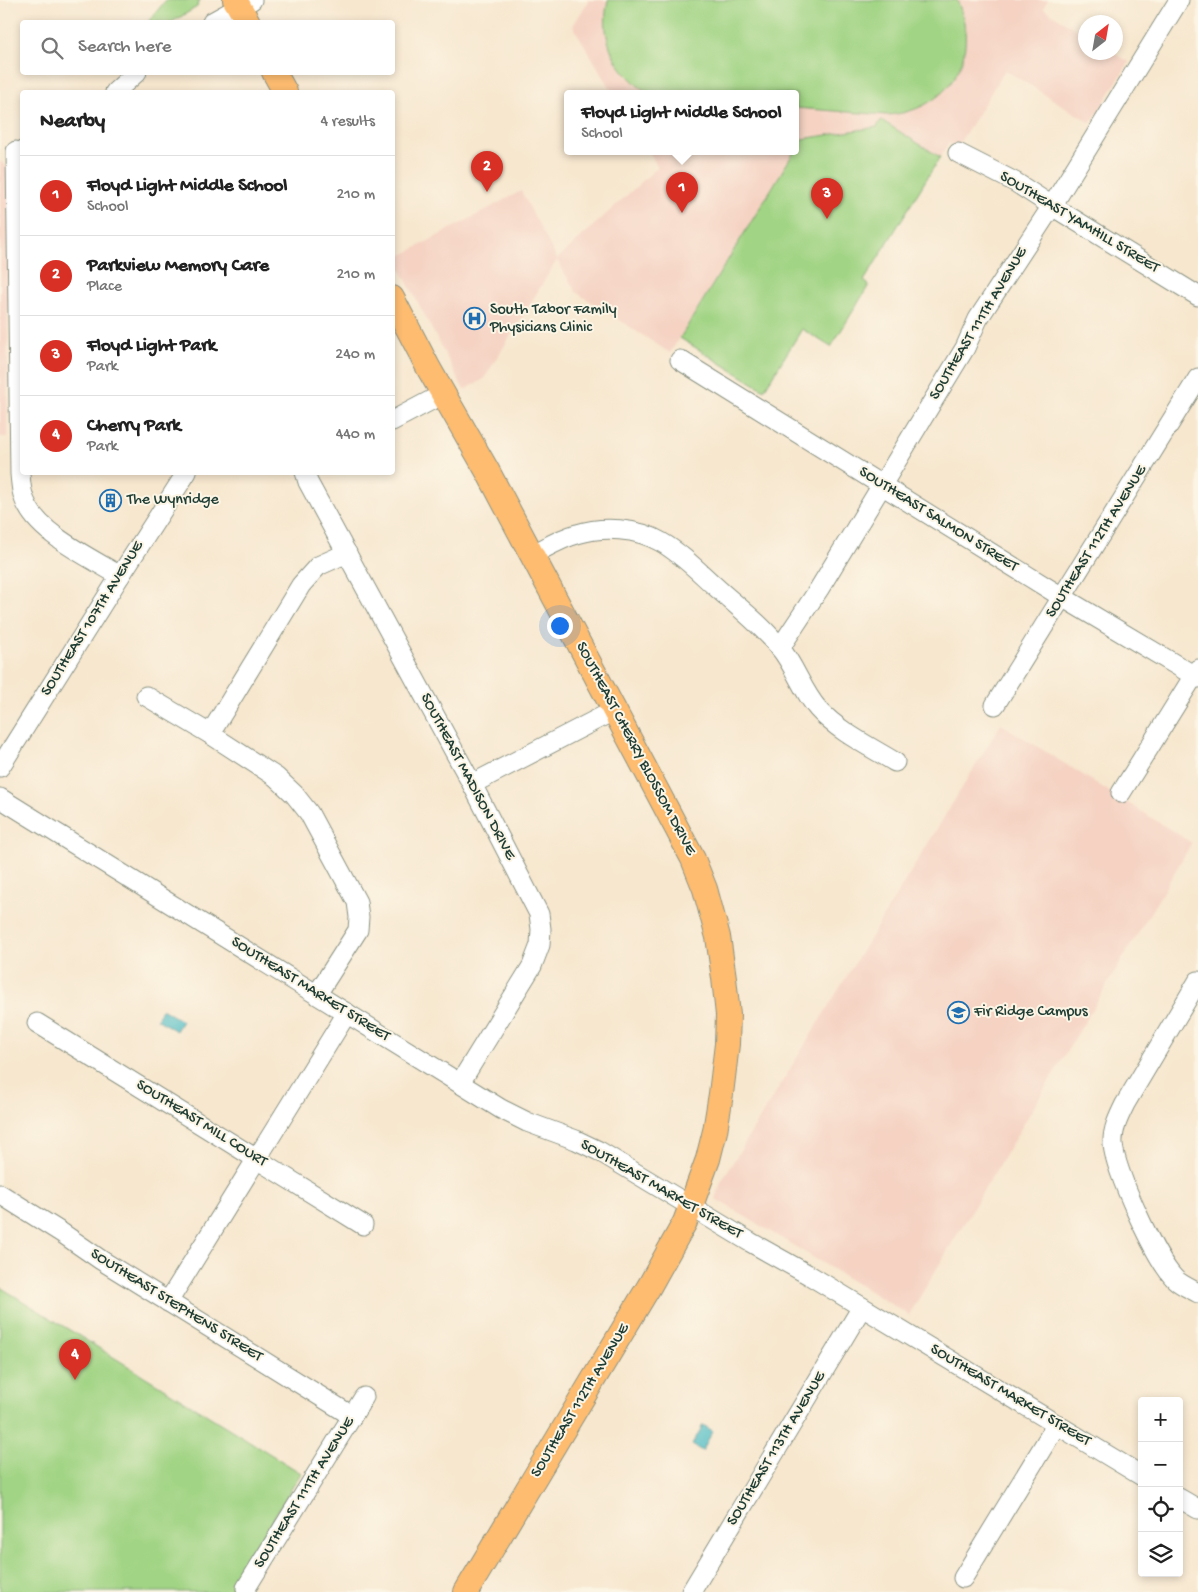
<!DOCTYPE html>
<meta charset="utf-8">
<style>
:root{--surface:#fff;--page:#f2f2f2;--text:#222;--muted:#767676;--line:#e0e0e0;--accent:#d93025}
body{margin:0;font-family:"Gochi Hand",sans-serif;background:var(--page);color:var(--text)}
.controls{position:absolute;right:15px;bottom:15px;display:grid;overflow:hidden;border-radius:5px;box-shadow:0 2px 8px #0003}
.controls button{width:45px;height:45px;display:grid;place-items:center;padding:0;border:0;border-bottom:1px solid var(--line);background:var(--surface);color:var(--text);font:25px sans-serif}
.compass{position:absolute;left:1078px;top:15px;width:45px;height:45px;border-radius:50%;background:var(--surface);box-shadow:0 2px 8px #0003;rotate:31deg}
.you{position:absolute;left:559px;top:625px;width:18px;height:18px;margin:-12px;border:4px solid #fff;border-radius:50%;background:#1a73e8;box-shadow:0 0 0 8px #1a73e833}
.badge{display:grid;place-items:center;width:32px;height:32px;border-radius:50%;background:var(--accent);color:#fff;font-size:16px;font-weight:700}
.pin{position:absolute;translate:-50% -41px;filter:drop-shadow(0 1px 2px #0008)}
.pin::after{content:'';position:absolute;top:26px;width:18px;height:15px;background:inherit;clip-path:polygon(0 0,100% 0,50% 100%)}
.popup{position:absolute;left:564px;top:90px;width:235px;height:65px;box-sizing:border-box;display:grid;place-content:center;border-radius:5px;background:var(--surface);filter:drop-shadow(0 1px 4px #0005);font-size:16px;white-space:nowrap;color:var(--muted)}
.popup b{font-size:19px;color:var(--text)}
.popup::after{content:'';position:absolute;left:50%;top:100%;margin-left:-10px;border:10px solid transparent;border-top-color:var(--surface)}
.list{margin:0;padding:0;list-style:none}
h2{display:flex;justify-content:space-between;align-items:center;height:65px;margin:0;padding:0 20px;font-size:21px}
h2 small{font-size:16px;font-weight:400;color:var(--muted)}
.list li{display:grid;grid-template-columns:32px 1fr auto;gap:15px;align-items:center;box-sizing:border-box;height:80px;padding:0 20px;border-top:1px solid var(--line)}
.list b{display:block;font-size:19px;white-space:nowrap}
.list p{margin:0;font-size:16px;white-space:nowrap;color:var(--muted)}
.list em{font-size:16px;font-style:normal;color:var(--muted)}
.icon{flex:none;width:28px;height:28px;fill:none;stroke:currentColor;stroke-width:2;stroke-linecap:round;stroke-linejoin:round}
.map{position:relative;flex:none;width:1198px;height:1592px;overflow:hidden}
.search{position:absolute;background:var(--surface);box-shadow:0 2px 8px #0003;left:20px;top:20px;width:375px;height:55px;display:flex;align-items:center;gap:12px;box-sizing:border-box;padding:0 18px;border-radius:5px;color:var(--muted);font-size:19px}
.panel{position:absolute;background:var(--surface);box-shadow:0 2px 8px #0003;left:20px;top:90px;width:375px;height:385px;border-radius:5px}
.map>svg:first-child{display:block}
.built{fill:#f5d2c2}
.green{fill:#a1d484;stroke:#60885c}
.water{fill:#4ebcc5;stroke:#367c7c}
.lines{fill:none;stroke-linecap:round;stroke-linejoin:round}
.minor-casing{stroke:#8b9282;stroke-width:21}
.major-casing{stroke:#8b9282;stroke-width:26}
.minor{stroke:#fff;stroke-width:19}
.major{stroke:#fdbc70;stroke-width:24}
.labels{text-anchor:middle;dominant-baseline:central;stroke-width:4;stroke-linejoin:round;paint-order:stroke}
.street-label{font-size:16px;fill:#1f3d34;stroke:#fcf5e5}
.poi-label{font-size:16px;fill:#1f3d34;stroke:#fcf5e5;text-anchor:start}
</style>
<div class="map">
<svg width="1198" height="1592" viewBox="0 0 1198 1592">
<rect width="100%" height="100%" fill="#fcf5e5"/>
<filter id="ink" filterUnits="userSpaceOnUse"><feTurbulence type="fractalNoise" baseFrequency=".02" numOctaves="2"/><feDisplacementMap in="SourceGraphic" scale="10" xChannelSelector="R" yChannelSelector="G"/><feConvolveMatrix kernelMatrix="1 2 1 2 8 2 1 2 1" color-interpolation-filters="sRGB"/></filter>
<filter id="wash" filterUnits="userSpaceOnUse"><feTurbulence type="fractalNoise" baseFrequency=".0096" numOctaves="4" result="noise"/><feDisplacementMap in="SourceGraphic" scale="20" xChannelSelector="R" yChannelSelector="G"/><feGaussianBlur stdDeviation="1.12" result="paint"/><feColorMatrix in="noise" values="0 0 0 0 0 0 0 0 0 0 0 0 0 0 0 0 0 1.4 0 .05"/><feComposite in="paint" operator="in"/></filter>
<g filter="url(#wash)">
<rect width="100%" height="100%" fill="#f7e7cf"/>
<g class="built">
<polygon points="589,0 1048,0 1043,8 1085,35 1086,52 1114,53 1129,62 1091,123 1005,70 957,147 949,143 940,157 881,120 877,127 802,139 796,149 796,94 614,94 573,26"/>
<polygon points="649,152 794,152 670,353 576,292 557,260 484,379 464,390 395,259 521,191 557,259 658,167"/>
<polygon points="0,161 6,166 9,172 7,437 0,437"/>
<polygon points="1001,724 1192,843 909,1315 716,1199 721,1182"/>
</g>
<g class="green">
<polygon points="166,0 200,0 197,7 172,22 148,22"/>
<path d="M 608,0 L 957,0 C 982,56 949,111 887,115 L 796,108 L 796,94 C 763,94 729,94 696,94 C 685,94 665,97 654,94 C 646,92 637,86 632,80 C 609,59 601,30 608,0 Z"/>
<polygon points="881,120 940,157 864,281 869,285 831,347 802,329 764,390 680,338 794,152 796,152 796,149 802,139 877,127"/>
<polygon points="0,1287 301,1473 231,1588 236,1592 0,1592"/>
</g>
<g class="water">
<polygon points="162,1009 182,1021 176,1031 157,1019"/>
<polygon points="703,1425 713,1431 702,1451 692,1445"/>
</g>
</g>
<g filter="url(#ink)">
<g class="lines">
<defs>
<g id="minor">
<polyline points="212,22 252,0"/>
<polyline points="115,92 137,72"/>
<path d="M 16,151 L 20,474 C 21,486 22,497 28,507 C 43,536 93,559 120,576"/>
<polyline points="958,153 1015,182 1052,206 1198,296"/>
<polyline points="680,360 1062,597 1198,678"/>
<polyline points="392,421 443,394"/>
<polyline points="305,472 308,482 472,784 539,914 541,929 540,945 532,966 460,1083"/>
<path d="M 532,555 C 547,547 561,538 577,534 C 603,526 637,528 661,542 C 682,554 699,572 717,588 C 738,607 762,625 780,648 C 795,666 802,691 818,709 C 839,732 869,746 895,762"/>
<polyline points="780,648 819,589 965,348 978,319 1052,206 1179,0"/>
<polyline points="146,696 210,734 276,777 294,794 309,813 357,902 359,917 358,930 317,994"/>
<polyline points="995,705 1198,378"/>
<polyline points="210,734 301,585 318,566 347,553"/>
<polyline points="0,767 120,576 187,472"/>
<polyline points="472,784 615,710"/>
<polyline points="1121,793 1198,669"/>
<polyline points="0,798 501,1109 527,1122 576,1140 599,1151 750,1242 809,1275 1142,1476"/>
<path d="M 1198,981 L 1125,1104 C 1119,1116 1112,1130 1113,1144 C 1115,1171 1156,1260 1175,1279 C 1181,1285 1191,1289 1198,1293"/>
<polyline points="37,1023 363,1225"/>
<polyline points="0,1194 62,1233 101,1260 352,1416"/>
<polyline points="168,1302 347,1013"/>
<polyline points="1179,1498 1198,1509"/>
<polyline points="963,1578 1057,1424"/>
<polyline points="246,1588 364,1397"/>
<polyline points="691,1592 862,1307"/>
</g>
<g id="major">
<polyline points="235,0 248,22"/>
<polyline points="274,72 285,92"/>
<polyline points="392,298 429,369 488,472 532,555 693,859 705,889 718,937 724,978 728,1015 727,1044 721,1094 715,1131 708,1159 685,1222 650,1285 466,1592"/>
</g>
</defs>
<use href="#minor" class="minor-casing"/>
<use href="#major" class="major-casing"/>
<use href="#minor" class="minor"/>
<use href="#major" class="major"/>
</g>
</g>
<defs>
<symbol id="hospital-ring" viewBox="-11 -11 22 22"><circle r="9.5" fill="#fcf5e5" stroke="#1f6fb2" stroke-width="1.5"/><path d="M-5-5h3v3.5h4V-5h3V5h-3V1.5h-4V5h-3Z" fill="#1f6fb2"/></symbol>
<symbol id="building-ring" viewBox="-11 -11 22 22"><circle r="9.5" fill="#fcf5e5" stroke="#1f6fb2" stroke-width="1.5"/><path d="M-4-6H4V6H1V3H-1V6H-4ZM-2.5-4.3h1.7v1.8h-1.7ZM.8-4.3h1.7v1.8H.8ZM-2.5-1h1.7V.8h-1.7ZM.8-1h1.7V.8H.8Z" fill="#1f6fb2"/></symbol>
<symbol id="school-ring" viewBox="-11 -11 22 22"><circle r="9.5" fill="#fcf5e5" stroke="#1f6fb2" stroke-width="1.5"/><path d="M0-5L7-2L0 1L-7-2ZM-4 1L0 2.5L4 1V4Q0 6-4 4Z" fill="#1f6fb2"/></symbol>
</defs>
<g fill-rule="evenodd">
<use href="#hospital-ring" x="462" y="306" width="25" height="25"/>
<use href="#building-ring" x="98" y="488" width="25" height="25"/>
<use href="#school-ring" x="946" y="1000" width="25" height="25"/>
</g>
<g class="labels">
<g class="street-label">
<text transform="translate(1079 223) rotate(31)">SOUTHEAST YAMHILL STREET</text>
<text transform="translate(979 324) rotate(-59)">SOUTHEAST 111TH AVENUE</text>
<text transform="translate(938 520) rotate(32)">SOUTHEAST SALMON STREET</text>
<text transform="translate(1097 542) rotate(-58)">SOUTHEAST 112TH AVENUE</text>
<text transform="translate(93 619) rotate(-58)">SOUTHEAST 107TH AVENUE</text>
<text transform="translate(635 749) rotate(62)">SOUTHEAST CHERRY BLOSSOM DRIVE</text>
<text transform="translate(467 777) rotate(62)">SOUTHEAST MADISON DRIVE</text>
<text transform="translate(310 990) rotate(32)">SOUTHEAST MARKET STREET</text>
<text transform="translate(201 1124) rotate(32)">SOUTHEAST MILL COURT</text>
<text transform="translate(661 1190) rotate(30)">SOUTHEAST MARKET STREET</text>
<text transform="translate(176 1306) rotate(32)">SOUTHEAST STEPHENS STREET</text>
<text transform="translate(1010 1396) rotate(31)">SOUTHEAST MARKET STREET</text>
<text transform="translate(581 1401) rotate(-59)">SOUTHEAST 112TH AVENUE</text>
<text transform="translate(777 1449) rotate(-59)">SOUTHEAST 113TH AVENUE</text>
<text transform="translate(305 1493) rotate(-58)">SOUTHEAST 111TH AVENUE</text>
</g>
<g class="poi-label">
<text x="490" y="310">South Tabor Family<tspan x="490" dy="18">Physicians Clinic</tspan></text>
<text x="127" y="500">The Wynridge</text>
<text x="974" y="1012">Fir Ridge Campus</text>
</g>
</g>
</svg>
<div class="controls">
<button>+</button>
<button>−</button>
<button><svg class="icon" aria-label="locate" viewBox="0 0 24 24"><circle cx="12" cy="12" r="6"/><path d="M12 2v4M12 18v4M2 12h4M18 12h4"/></svg></button>
<button><svg class="icon" aria-label="layers" viewBox="0 0 24 24"><path d="M12 4l9 5-9 5-9-5zM3 14l9 5 9-5"/></svg></button>
</div>
<svg class="compass" viewBox="-18 -18 36 36"><path d="M0-13l5 13h-10z" fill="#e53935"/><path d="M0 13l5-13h-10z" fill="#767676"/></svg>
<div class="you"></div>
<div class="pin badge" style="left:682px;top:213px">1</div>
<div class="popup"><b>Floyd Light Middle School</b>School</div>
<div class="pin badge" style="left:487px;top:192px">2</div>
<div class="pin badge" style="left:827px;top:219px">3</div>
<div class="pin badge" style="left:75px;top:1380px">4</div>
<div class="search"><svg class="icon" aria-label="search" viewBox="0 0 24 24"><circle cx="10" cy="10" r="6"/><path d="M15 15l6 6"/></svg>Search here</div>
<section class="panel">
<h2>Nearby<small>4 results</small></h2>
<ul class="list">
<li><span class="badge">1</span><div><b>Floyd Light Middle School</b><p>School</p></div><em>210 m</em></li>
<li><span class="badge">2</span><div><b>Parkview Memory Care</b><p>Place</p></div><em>210 m</em></li>
<li><span class="badge">3</span><div><b>Floyd Light Park</b><p>Park</p></div><em>240 m</em></li>
<li><span class="badge">4</span><div><b>Cherry Park</b><p>Park</p></div><em>440 m</em></li>
</ul>
</section>
</div>
